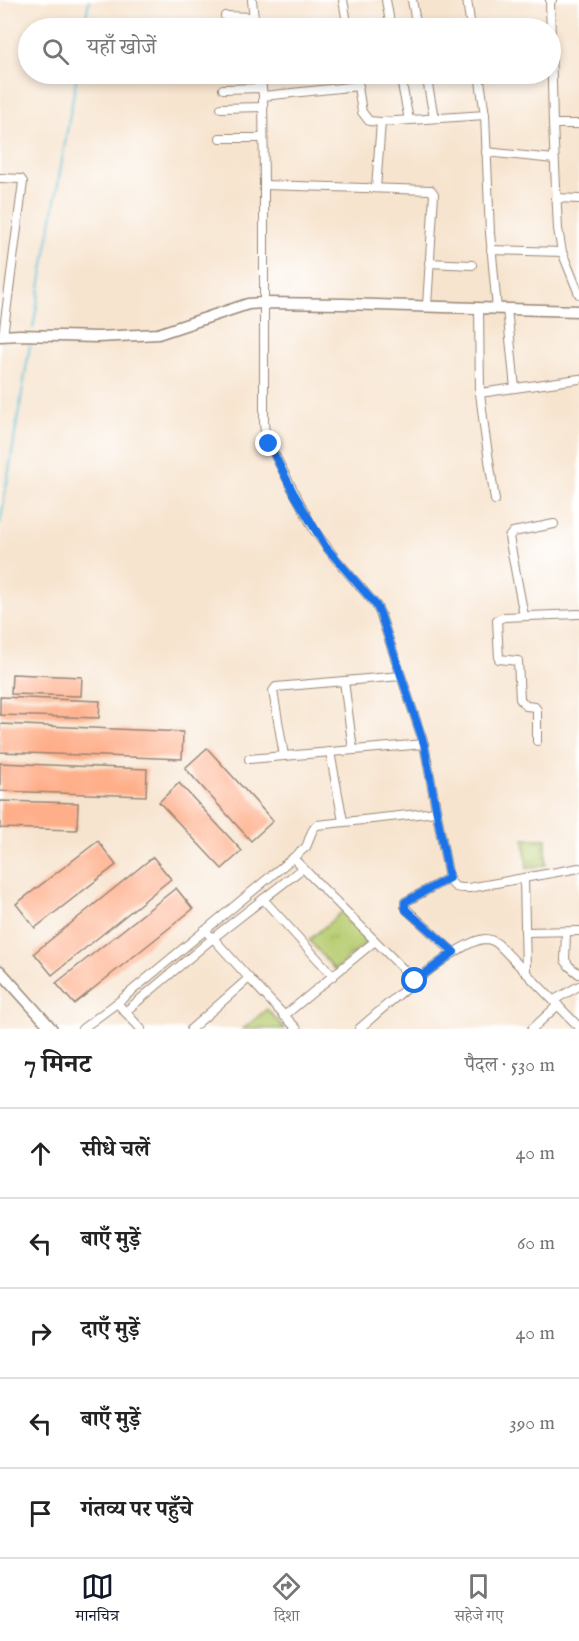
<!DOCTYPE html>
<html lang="hi">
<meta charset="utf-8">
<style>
:root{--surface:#fff;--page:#f2f2f2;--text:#222;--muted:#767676;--line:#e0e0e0;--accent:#111827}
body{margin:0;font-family:"IM FELL English","Noto Serif Devanagari",serif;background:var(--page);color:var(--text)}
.stop{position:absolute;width:18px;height:18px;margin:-14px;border:4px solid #1a73e8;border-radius:50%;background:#fff}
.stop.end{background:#1a73e8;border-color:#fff;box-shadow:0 2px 6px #0008}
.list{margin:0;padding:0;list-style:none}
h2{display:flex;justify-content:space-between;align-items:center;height:78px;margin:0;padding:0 24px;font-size:26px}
h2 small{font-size:20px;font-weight:400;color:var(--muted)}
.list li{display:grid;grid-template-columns:39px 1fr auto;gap:18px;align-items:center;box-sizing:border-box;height:90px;padding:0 24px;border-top:2px solid var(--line)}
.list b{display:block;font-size:22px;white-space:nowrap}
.list em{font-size:20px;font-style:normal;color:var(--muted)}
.icon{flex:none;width:33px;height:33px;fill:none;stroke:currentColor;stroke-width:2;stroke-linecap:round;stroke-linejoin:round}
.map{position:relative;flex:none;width:579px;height:1029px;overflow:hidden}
.search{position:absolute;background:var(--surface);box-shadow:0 3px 9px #0003;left:18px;right:18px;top:18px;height:66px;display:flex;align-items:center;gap:15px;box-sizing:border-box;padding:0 21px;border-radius:33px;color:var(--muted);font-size:22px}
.sheet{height:528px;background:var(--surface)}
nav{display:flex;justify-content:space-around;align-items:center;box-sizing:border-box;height:84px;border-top:2px solid var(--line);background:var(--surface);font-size:16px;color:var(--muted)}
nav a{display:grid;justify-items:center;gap:3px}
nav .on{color:var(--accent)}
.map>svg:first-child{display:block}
.grass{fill:url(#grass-tufts);stroke:#797b47;stroke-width:1.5}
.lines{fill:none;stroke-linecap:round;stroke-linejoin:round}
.stream{stroke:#55bcd3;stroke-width:2}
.building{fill:#feae89}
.street-casing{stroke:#998776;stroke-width:10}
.secondary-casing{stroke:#998776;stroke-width:13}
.street{stroke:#fff;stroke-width:8}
.secondary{stroke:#fff;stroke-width:10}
.route{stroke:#1a73e8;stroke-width:8}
</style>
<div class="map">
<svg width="579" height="1029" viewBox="0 0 579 1029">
<defs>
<pattern id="grass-tufts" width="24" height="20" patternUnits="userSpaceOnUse" patternTransform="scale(1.5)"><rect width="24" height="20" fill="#b7cc70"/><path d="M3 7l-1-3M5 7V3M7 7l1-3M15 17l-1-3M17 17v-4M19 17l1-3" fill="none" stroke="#9eaf61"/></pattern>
</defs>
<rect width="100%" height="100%" fill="#fff"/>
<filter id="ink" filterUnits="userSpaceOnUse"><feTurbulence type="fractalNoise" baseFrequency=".0167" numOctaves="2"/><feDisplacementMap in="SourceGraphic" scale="12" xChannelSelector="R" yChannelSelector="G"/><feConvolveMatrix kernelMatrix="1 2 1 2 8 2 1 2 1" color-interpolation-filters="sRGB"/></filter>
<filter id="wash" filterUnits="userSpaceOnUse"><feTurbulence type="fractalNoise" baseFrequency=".008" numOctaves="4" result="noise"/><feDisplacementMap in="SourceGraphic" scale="24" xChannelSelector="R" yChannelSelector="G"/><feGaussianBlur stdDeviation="1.35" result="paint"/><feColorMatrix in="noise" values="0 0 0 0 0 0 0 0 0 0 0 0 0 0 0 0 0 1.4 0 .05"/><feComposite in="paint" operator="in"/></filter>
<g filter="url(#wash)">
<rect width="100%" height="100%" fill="#f7e4cf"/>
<g class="grass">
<polygon points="524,839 546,839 546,865 527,869"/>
<polygon points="343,911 368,941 335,970 309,940"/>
<polygon points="267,1009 285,1029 243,1029"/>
</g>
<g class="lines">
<g class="stream">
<polyline points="84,28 89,0"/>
<polyline points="33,328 77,74"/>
<polyline points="0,524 30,345"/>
</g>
</g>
<g id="blocks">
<g class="building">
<polygon points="12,674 82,677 81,696 11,694"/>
<polygon points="0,697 100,701 99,718 0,715"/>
<polygon points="0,724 183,732 182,759 0,752"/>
<polygon points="207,748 273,821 251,841 185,768"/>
<polygon points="0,763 147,769 146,796 0,791"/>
<polygon points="179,783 242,851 222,869 159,802"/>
<polygon points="0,801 78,803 77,830 0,828"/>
<polygon points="98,841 116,865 35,928 16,904"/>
<polygon points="153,857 171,879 52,975 34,953"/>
<polygon points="176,888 193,909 74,1004 56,983"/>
</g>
</g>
</g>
<g filter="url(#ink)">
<use href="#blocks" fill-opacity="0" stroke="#998776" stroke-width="1.5"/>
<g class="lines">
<defs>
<g id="street">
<polyline points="252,0 255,28"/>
<polyline points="343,0 348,28"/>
<polyline points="386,0 391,28"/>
<polyline points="412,0 417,28"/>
<polyline points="467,0 471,28"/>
<polyline points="552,0 550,0 553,124 558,229 562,252 579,294"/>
<polyline points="225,16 254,17"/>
<path d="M 260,74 L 263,96 L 264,185 L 264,423 L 265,433 L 269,444 L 314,530 L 335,558 L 376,605 L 380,613 L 424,744 L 449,878 C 454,889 457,888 469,888 L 579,868"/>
<polyline points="356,74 362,112 369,121 381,122 485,115"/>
<polyline points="400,74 409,120"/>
<polyline points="426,74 434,118"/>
<polyline points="479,74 485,115 490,233 497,309"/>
<polyline points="223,89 262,88"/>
<polyline points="263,96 359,86"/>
<polyline points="221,108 263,107"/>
<polyline points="553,124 579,124"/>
<polyline points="220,138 263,138"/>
<polyline points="486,152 554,159"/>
<polyline points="0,178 21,179 23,182 3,336"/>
<polyline points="264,185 431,190 434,194 427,306"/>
<polyline points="376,188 381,122"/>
<polyline points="556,198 579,199"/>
<polyline points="491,250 562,252"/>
<polyline points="429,263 472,265"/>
<polyline points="479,308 480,393 485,434 495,500"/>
<polyline points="507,309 515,388"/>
<polyline points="480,393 579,379"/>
<polyline points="524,616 509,537 513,532 554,524"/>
<polyline points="344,681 353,750"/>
<polyline points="537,741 537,710 535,707 526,706 520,699 518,661 499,659 497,620 504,617 579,614"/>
<polyline points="330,752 343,821"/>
<polyline points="284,756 273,691 276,687 401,676"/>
<polyline points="249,759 424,744"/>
<polyline points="293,858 415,981"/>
<polyline points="449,878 405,902 405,906 407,910 454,953"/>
<polyline points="524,878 526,972"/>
<polyline points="263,899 333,976"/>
<polyline points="204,930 213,938 249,978 297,1029"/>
<polyline points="525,932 579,931"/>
<polyline points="566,932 565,960 569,966 579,974"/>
<polyline points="554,1000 579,986"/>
<polyline points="117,1003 141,1029"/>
<polyline points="125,1012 213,938 303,868"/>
<polyline points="284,1016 375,941"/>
<path d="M 82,1029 L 117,1003 L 306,847 C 310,840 310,830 317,825 L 436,812"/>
<polyline points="191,1029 249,978"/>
<path d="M 359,1029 C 382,1009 458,940 485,939 C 490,939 494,941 498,944 L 579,1027"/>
<polyline points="532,1029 558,1005"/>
</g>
<g id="secondary">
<polyline points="0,336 20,335 98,337 158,334 248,304 263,303 344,304 579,311"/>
<polyline points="0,971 52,1029"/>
</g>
</defs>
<use href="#street" class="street-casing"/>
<use href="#secondary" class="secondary-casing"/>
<use href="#street" class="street"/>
<use href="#secondary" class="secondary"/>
</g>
</g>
<g class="lines" filter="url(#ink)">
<polyline class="route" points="269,444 293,492 325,546 376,605 380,613 424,744 449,878 405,902 405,906 406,910 454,952 415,981"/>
</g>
</svg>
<div class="stop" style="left:415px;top:981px"></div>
<div class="stop end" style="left:269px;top:444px"></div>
<div class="search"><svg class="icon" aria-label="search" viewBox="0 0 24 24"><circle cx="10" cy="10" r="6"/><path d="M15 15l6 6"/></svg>यहाँ खोजें</div>
</div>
<section class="sheet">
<h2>7 मिनट<small>पैदल · 530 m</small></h2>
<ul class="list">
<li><svg class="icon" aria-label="ahead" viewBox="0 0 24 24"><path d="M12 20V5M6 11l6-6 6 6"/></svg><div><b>सीधे चलें</b></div><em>40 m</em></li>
<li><svg class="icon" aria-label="left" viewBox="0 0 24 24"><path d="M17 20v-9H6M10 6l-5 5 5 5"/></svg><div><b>बाएँ मुड़ें</b></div><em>60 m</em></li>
<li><svg class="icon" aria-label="right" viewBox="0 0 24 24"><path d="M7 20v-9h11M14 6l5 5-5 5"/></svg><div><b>दाएँ मुड़ें</b></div><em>40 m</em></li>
<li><svg class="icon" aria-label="left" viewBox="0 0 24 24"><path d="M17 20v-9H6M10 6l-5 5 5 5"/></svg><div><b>बाएँ मुड़ें</b></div><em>390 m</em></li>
<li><svg class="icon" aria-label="arrive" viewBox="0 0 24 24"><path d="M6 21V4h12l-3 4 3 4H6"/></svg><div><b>गंतव्य पर पहुँचे</b></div></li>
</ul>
</section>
<nav>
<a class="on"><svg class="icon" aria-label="map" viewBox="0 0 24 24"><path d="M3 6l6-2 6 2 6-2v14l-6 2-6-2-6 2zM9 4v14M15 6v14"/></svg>मानचित्र</a>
<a><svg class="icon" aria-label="directions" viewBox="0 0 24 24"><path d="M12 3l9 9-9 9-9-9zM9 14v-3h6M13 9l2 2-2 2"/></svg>दिशा</a>
<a><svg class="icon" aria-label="saved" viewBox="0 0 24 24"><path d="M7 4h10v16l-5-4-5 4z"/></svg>सहेजे गए</a>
</nav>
